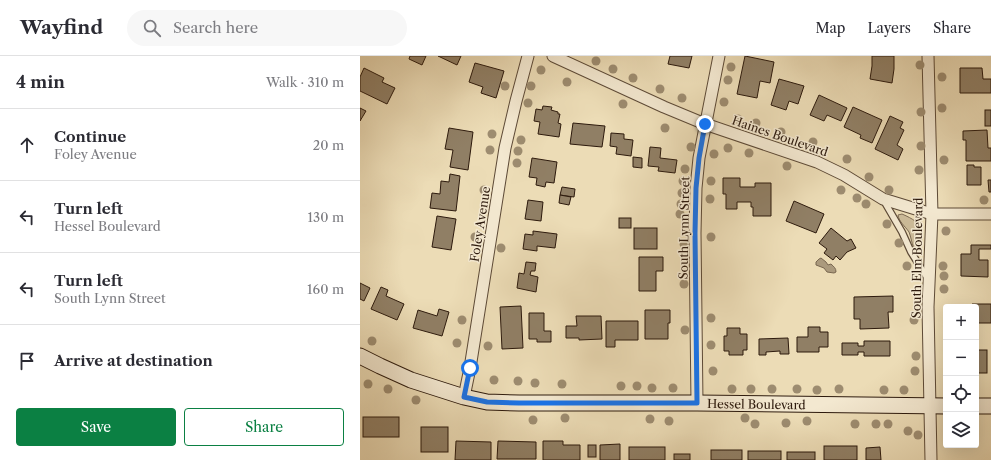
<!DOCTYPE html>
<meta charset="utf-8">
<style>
:root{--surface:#fff;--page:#f7f7f7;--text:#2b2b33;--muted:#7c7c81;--line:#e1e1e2;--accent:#0b8043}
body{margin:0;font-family:"Libre Caslon Text",serif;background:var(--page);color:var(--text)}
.controls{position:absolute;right:12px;bottom:12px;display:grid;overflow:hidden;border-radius:4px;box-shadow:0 4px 16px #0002}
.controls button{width:36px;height:36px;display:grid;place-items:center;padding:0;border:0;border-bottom:1px solid var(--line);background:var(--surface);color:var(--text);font:20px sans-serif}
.stop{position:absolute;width:12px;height:12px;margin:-9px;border:3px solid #1a73e8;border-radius:50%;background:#fff}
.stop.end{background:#1a73e8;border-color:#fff;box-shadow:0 1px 4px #0008}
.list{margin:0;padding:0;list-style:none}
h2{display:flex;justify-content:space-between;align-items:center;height:52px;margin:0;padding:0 16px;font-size:17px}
h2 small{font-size:13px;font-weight:400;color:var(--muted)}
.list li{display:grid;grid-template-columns:26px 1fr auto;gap:12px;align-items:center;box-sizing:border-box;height:72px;padding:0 16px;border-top:1px solid var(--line)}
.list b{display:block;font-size:15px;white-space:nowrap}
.list p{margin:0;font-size:13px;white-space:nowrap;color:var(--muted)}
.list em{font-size:13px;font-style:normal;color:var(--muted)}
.actions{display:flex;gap:8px;padding:12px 16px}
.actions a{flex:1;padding:9px 0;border:1px solid var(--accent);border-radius:4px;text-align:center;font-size:14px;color:var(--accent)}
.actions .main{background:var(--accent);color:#fff}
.icon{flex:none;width:22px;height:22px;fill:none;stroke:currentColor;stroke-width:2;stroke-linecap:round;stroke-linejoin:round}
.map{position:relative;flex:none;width:631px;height:404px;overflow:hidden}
header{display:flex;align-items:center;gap:24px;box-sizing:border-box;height:56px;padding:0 20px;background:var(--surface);border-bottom:1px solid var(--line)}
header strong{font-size:19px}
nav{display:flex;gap:22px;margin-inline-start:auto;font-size:14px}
.search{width:280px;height:36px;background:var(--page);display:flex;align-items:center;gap:10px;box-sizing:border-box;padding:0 14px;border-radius:22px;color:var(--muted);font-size:15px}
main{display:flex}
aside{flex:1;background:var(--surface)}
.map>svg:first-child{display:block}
.green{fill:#cb9;stroke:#7c6a53}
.water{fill:#ab9a7d;stroke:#796750}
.building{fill:#907f65;stroke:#2d1a0d}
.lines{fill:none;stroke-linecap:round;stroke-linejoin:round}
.lane-casing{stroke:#5d4a37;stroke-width:8}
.street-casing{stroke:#5d4a37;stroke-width:13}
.secondary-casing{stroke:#2d1a0d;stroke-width:17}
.lane{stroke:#f3e8d0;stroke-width:5.5}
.street{stroke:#f3e8d0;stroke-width:11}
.secondary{stroke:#f3e8d0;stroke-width:15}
.tree{fill:#9d8c70}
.route{stroke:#1a73e8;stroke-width:5}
.labels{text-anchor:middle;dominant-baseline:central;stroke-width:3;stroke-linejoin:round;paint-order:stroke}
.street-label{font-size:12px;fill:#2d1a0d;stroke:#f3e8d0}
</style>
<header>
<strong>Wayfind</strong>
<div class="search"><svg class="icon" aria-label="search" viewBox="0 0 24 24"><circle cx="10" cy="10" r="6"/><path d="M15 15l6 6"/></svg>Search here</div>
<nav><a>Map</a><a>Layers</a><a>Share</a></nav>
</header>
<main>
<aside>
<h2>4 min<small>Walk · 310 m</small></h2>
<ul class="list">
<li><svg class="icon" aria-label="ahead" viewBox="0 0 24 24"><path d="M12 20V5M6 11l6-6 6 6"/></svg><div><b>Continue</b><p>Foley Avenue</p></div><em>20 m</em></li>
<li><svg class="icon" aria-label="left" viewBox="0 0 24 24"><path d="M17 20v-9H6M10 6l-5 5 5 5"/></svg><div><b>Turn left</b><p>Hessel Boulevard</p></div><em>130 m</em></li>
<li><svg class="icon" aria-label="left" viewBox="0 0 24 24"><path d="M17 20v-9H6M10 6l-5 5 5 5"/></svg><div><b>Turn left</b><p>South Lynn Street</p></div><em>160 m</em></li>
<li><svg class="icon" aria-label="arrive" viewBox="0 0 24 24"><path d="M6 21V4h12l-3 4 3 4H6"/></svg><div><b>Arrive at destination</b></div></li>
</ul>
<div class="actions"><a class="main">Save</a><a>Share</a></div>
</aside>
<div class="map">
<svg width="631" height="404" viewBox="0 0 631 404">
<rect width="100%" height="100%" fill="#ecdcb6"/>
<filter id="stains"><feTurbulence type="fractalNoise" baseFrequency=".005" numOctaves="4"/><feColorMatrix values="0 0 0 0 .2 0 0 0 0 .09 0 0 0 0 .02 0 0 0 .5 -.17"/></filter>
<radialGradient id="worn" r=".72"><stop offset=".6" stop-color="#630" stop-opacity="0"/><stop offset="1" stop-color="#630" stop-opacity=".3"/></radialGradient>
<path class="green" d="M 542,158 C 565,168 562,173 561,195 L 558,198 C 552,192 552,184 549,176 C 545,170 539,166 538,159 Z"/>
<path class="water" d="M 461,202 L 466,206 L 468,209 L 471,208 C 474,211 476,212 476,216 L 474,217 L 467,216 L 464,212 L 456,209 L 456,206 L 459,203 Z"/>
<g class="building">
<polygon points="50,0 66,0 62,9 49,3"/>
<polygon points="78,0 101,0 97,9"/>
<polygon points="310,0 332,0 329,12 308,8"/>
<polygon points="385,0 414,6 410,27 400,25 397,42 377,38"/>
<polygon points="512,0 534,0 534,13 532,27 510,23 512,10"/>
<polygon points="115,7 144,15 136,42 121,37 123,31 109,26"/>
<polygon points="4,12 24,22 22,26 35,32 27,48 0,35 0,21"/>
<polygon points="600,12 622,12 623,23 631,23 631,37 600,37"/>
<polygon points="419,23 444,30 438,48 429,45 426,54 411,49"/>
<polygon points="459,39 487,52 481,65 467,59 464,65 450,59"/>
<polygon points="183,50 192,51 191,54 198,56 198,58 200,58 198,67 201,68 199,81 178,78 180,66 174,65 176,53 182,54"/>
<polygon points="493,51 522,64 512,87 500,82 501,79 484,71"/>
<polygon points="0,52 6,55 0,65"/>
<rect x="625" y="54" width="6" height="16"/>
<polygon points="530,60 543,66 540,72 544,74 537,89 543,93 538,104 515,93"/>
<polygon points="213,67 245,70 242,91 210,88"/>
<polygon points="89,72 113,76 108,114 90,111 93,94 85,93"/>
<polygon points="627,74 628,92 631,92 631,105 606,105 606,84 603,84 603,75"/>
<polygon points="251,77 264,78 264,83 273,84 271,100 256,98 257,91 250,90"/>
<polygon points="290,91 301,92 300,102 317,104 315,117 298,115 299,111 288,110"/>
<polygon points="273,101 282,102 282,112 273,111"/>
<polygon points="172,102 197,106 194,127 186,126 185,131 176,129 177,122 169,121"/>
<polygon points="607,109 614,109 614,111 621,111 621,129 607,129"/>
<polygon points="90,118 100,120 96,155 70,152 72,137 80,138 81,125 89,126"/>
<polygon points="363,122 380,122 380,131 395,131 395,127 411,127 411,160 393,160 393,151 391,151 391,146 377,146 377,153 366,153 366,138 363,138"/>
<polygon points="628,124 631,124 631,136 629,136"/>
<polygon points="202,131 215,133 214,141 200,139"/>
<polygon points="200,139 211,141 209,149 199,147"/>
<polygon points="168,144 183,146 181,165 165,163"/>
<polygon points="434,145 464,158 456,177 426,165"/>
<polygon points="77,160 96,163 91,194 72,191"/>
<rect x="259" y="162" width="12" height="10"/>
<rect x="274" y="172" width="23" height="21"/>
<polygon points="471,172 487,185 491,183 496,192 487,196 480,204 476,200 473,204 464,197 467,193 459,187"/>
<polygon points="173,175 197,178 195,192 177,190 177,195 163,193 165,178 173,179"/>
<polygon points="611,189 631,189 631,193 619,193 619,204 628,204 628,221 601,220 601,198 611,198"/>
<polygon points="279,201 303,201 303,215 296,215 296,235 279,235"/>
<polygon points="166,206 176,207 175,215 171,215 170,219 178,221 176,236 157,232 159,217 164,218"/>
<polygon points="0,227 10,232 4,245 0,243"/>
<polygon points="21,231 28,234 26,240 44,248 37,264 11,253"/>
<polygon points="533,240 533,256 528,256 529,272 500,273 500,263 494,263 494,241"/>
<polygon points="612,248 631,248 631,267 616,267 616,251 612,251"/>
<polygon points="161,250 163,292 142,293 140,251"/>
<polygon points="79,253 89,256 82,280 53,272 58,254 77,260"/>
<polygon points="285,254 310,254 310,267 308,267 308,283 285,283"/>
<polygon points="169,257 184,257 184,275 191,275 191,286 177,286 177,283 169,283"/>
<polygon points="216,260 241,260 242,283 219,284 219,282 206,282 206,270 217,270"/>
<polygon points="246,265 278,265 278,284 255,284 255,291 246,291"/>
<polygon points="448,271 460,271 460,276 468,276 468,291 459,291 459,296 437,296 437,281 448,281"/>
<polygon points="367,272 380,272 380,278 387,278 387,294 383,294 383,299 369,299 369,295 364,295 364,280 367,280"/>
<polygon points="428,282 429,298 420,298 420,295 406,296 406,299 399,299 399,283"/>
<polygon points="504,285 530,285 530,300 504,300 504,296 498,296 498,299 482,299 482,287 498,287 498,290 504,290"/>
<rect x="616" y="294" width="11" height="23"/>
<rect x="3" y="361" width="36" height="20"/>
<rect x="61" y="371" width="27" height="25"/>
<polygon points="96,385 131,386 131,404 95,404"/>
<polygon points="138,385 176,386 176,403 137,403"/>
<polygon points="183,385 203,385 203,389 220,389 220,404 183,404"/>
<polygon points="260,388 260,404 240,404 240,389"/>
<rect x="228" y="389" width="8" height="12"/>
<rect x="464" y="390" width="33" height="14"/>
<rect x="269" y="391" width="36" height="13"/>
<polygon points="520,391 521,404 506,404 506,392"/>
<rect x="351" y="394" width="31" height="10"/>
<rect x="388" y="395" width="33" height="9"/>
<rect x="427" y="396" width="28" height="8"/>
<rect x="314" y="398" width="16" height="6"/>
</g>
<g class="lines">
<defs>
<polyline id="lane" points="524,145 542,176 551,196 568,223"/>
<g id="street">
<polyline points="193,0 304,51 345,68 457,106 484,119 523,143 572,158 631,158"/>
<polyline points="568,0 572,158 568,251 571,404"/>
<polyline points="104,341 110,312 145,92 156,45 168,0"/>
<polyline points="337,347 335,177 336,132 339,102 359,0"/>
</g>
<g id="secondary">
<path id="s1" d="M 0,300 L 20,310 L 51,324 L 104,341 L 127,346 L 159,347 L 337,347 L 586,350"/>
<polyline points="616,350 631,350"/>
</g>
</defs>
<use href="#lane" class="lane-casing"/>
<use href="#street" class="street-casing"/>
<use href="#secondary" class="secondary-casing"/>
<use href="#lane" class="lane"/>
<use href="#street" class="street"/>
<use href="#secondary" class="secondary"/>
</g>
<g class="tree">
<circle cx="236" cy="5" r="4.5"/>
<circle cx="560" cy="9" r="4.5"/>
<circle cx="371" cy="11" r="4.5"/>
<circle cx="253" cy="13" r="4.5"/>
<circle cx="181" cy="14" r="4.5"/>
<circle cx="582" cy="21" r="4.5"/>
<circle cx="273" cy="22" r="4.5"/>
<circle cx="368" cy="24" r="4.5"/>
<circle cx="207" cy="26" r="4.5"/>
<circle cx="145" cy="30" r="4.5"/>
<circle cx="171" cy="30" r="4.5"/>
<circle cx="300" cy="33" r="4.5"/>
<circle cx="322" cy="42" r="4.5"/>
<circle cx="364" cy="46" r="4.5"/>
<circle cx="168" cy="47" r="4.5"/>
<circle cx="263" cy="48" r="4.5"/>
<circle cx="582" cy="52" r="4.5"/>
<circle cx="561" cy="56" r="4.5"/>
<circle cx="378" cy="63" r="4.5"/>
<circle cx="396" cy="67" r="4.5"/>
<circle cx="305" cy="72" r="4.5"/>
<circle cx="421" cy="76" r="4.5"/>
<circle cx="132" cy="78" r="4.5"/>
<circle cx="161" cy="84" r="4.5"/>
<circle cx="453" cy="86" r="4.5"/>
<circle cx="561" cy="90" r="4.5"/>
<circle cx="331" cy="91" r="4.5"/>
<circle cx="368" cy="92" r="4.5"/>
<circle cx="130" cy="94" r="4.5"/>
<circle cx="158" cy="95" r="4.5"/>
<circle cx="389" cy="97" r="4.5"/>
<circle cx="354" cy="98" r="4.5"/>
<circle cx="487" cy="103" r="4.5"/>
<circle cx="584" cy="104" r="4.5"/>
<circle cx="157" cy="107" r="4.5"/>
<circle cx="427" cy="110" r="4.5"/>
<circle cx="325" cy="113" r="4.5"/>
<circle cx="559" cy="114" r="4.5"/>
<circle cx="509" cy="121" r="4.5"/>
<circle cx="323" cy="125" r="4.5"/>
<circle cx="351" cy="125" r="4.5"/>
<circle cx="124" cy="134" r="4.5"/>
<circle cx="481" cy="134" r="4.5"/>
<circle cx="529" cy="134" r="4.5"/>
<circle cx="322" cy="137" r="4.5"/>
<circle cx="497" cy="142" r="4.5"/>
<circle cx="350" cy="143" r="4.5"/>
<circle cx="624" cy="144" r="4.5"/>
<circle cx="321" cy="148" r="4.5"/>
<circle cx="506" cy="148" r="4.5"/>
<circle cx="320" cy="158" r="4.5"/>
<circle cx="527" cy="168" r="4.5"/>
<circle cx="586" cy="175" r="4.5"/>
<circle cx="115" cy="181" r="4.5"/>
<circle cx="351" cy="181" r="4.5"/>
<circle cx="539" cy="187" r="4.5"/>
<circle cx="324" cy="188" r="4.5"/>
<circle cx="141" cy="192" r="4.5"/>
<circle cx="547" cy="210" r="4.5"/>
<circle cx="583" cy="210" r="4.5"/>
<circle cx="584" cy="220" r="4.5"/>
<circle cx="324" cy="228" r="4.5"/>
<circle cx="584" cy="233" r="4.5"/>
<circle cx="351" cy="262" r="4.5"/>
<circle cx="102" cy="264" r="4.5"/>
<circle cx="554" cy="264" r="4.5"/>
<circle cx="325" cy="274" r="4.5"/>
<circle cx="12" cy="285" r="4.5"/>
<circle cx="97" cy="287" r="4.5"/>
<circle cx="351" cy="289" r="4.5"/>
<circle cx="128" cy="290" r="4.5"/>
<circle cx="556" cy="300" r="4.5"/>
<circle cx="353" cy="315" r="4.5"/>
<circle cx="555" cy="315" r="4.5"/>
<circle cx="134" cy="324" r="4.5"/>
<circle cx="158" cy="325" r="4.5"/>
<circle cx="175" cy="327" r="4.5"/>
<circle cx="8" cy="328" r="4.5"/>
<circle cx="202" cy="328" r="4.5"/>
<circle cx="261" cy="330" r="4.5"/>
<circle cx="277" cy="330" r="4.5"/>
<circle cx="292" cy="332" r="4.5"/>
<circle cx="313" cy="332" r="4.5"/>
<circle cx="28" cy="333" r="4.5"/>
<circle cx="372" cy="333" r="4.5"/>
<circle cx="391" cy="333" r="4.5"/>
<circle cx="412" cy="333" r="4.5"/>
<circle cx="437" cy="333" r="4.5"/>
<circle cx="479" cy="333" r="4.5"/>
<circle cx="457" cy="334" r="4.5"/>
<circle cx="524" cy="334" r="4.5"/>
<circle cx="544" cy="334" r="4.5"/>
<circle cx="56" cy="344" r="4.5"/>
<circle cx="205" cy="362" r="4.5"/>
<circle cx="385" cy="362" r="4.5"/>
<circle cx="290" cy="363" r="4.5"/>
<circle cx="173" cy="364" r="4.5"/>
<circle cx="309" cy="365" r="4.5"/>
<circle cx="447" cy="365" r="4.5"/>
<circle cx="426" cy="367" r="4.5"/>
<circle cx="395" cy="368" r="4.5"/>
<circle cx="495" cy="368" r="4.5"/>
<circle cx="516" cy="368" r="4.5"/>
<circle cx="528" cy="368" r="4.5"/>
<circle cx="548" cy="375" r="4.5"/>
<circle cx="558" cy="379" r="4.5"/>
</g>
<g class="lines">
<polyline class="route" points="110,312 104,341 127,346 159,347 337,347 335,177 336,132 339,102 345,68"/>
</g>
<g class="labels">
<g class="street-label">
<text transform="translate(420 80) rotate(19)">Haines Boulevard</text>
<text transform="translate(120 168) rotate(-81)">Foley Avenue</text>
<text transform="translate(324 172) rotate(-89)">South Lynn Street</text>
<text transform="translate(557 202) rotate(-89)">South Elm Boulevard</text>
<text stroke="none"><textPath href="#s1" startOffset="405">Hessel Boulevard</textPath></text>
</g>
</g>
<rect width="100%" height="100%" filter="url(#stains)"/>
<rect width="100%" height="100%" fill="url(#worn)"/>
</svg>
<div class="controls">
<button>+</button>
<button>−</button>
<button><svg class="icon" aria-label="locate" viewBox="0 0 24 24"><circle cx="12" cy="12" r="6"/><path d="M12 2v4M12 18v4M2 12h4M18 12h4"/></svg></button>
<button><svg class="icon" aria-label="layers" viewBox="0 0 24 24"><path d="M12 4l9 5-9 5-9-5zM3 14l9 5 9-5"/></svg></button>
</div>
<div class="stop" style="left:110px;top:312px"></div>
<div class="stop end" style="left:345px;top:68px"></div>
</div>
</main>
